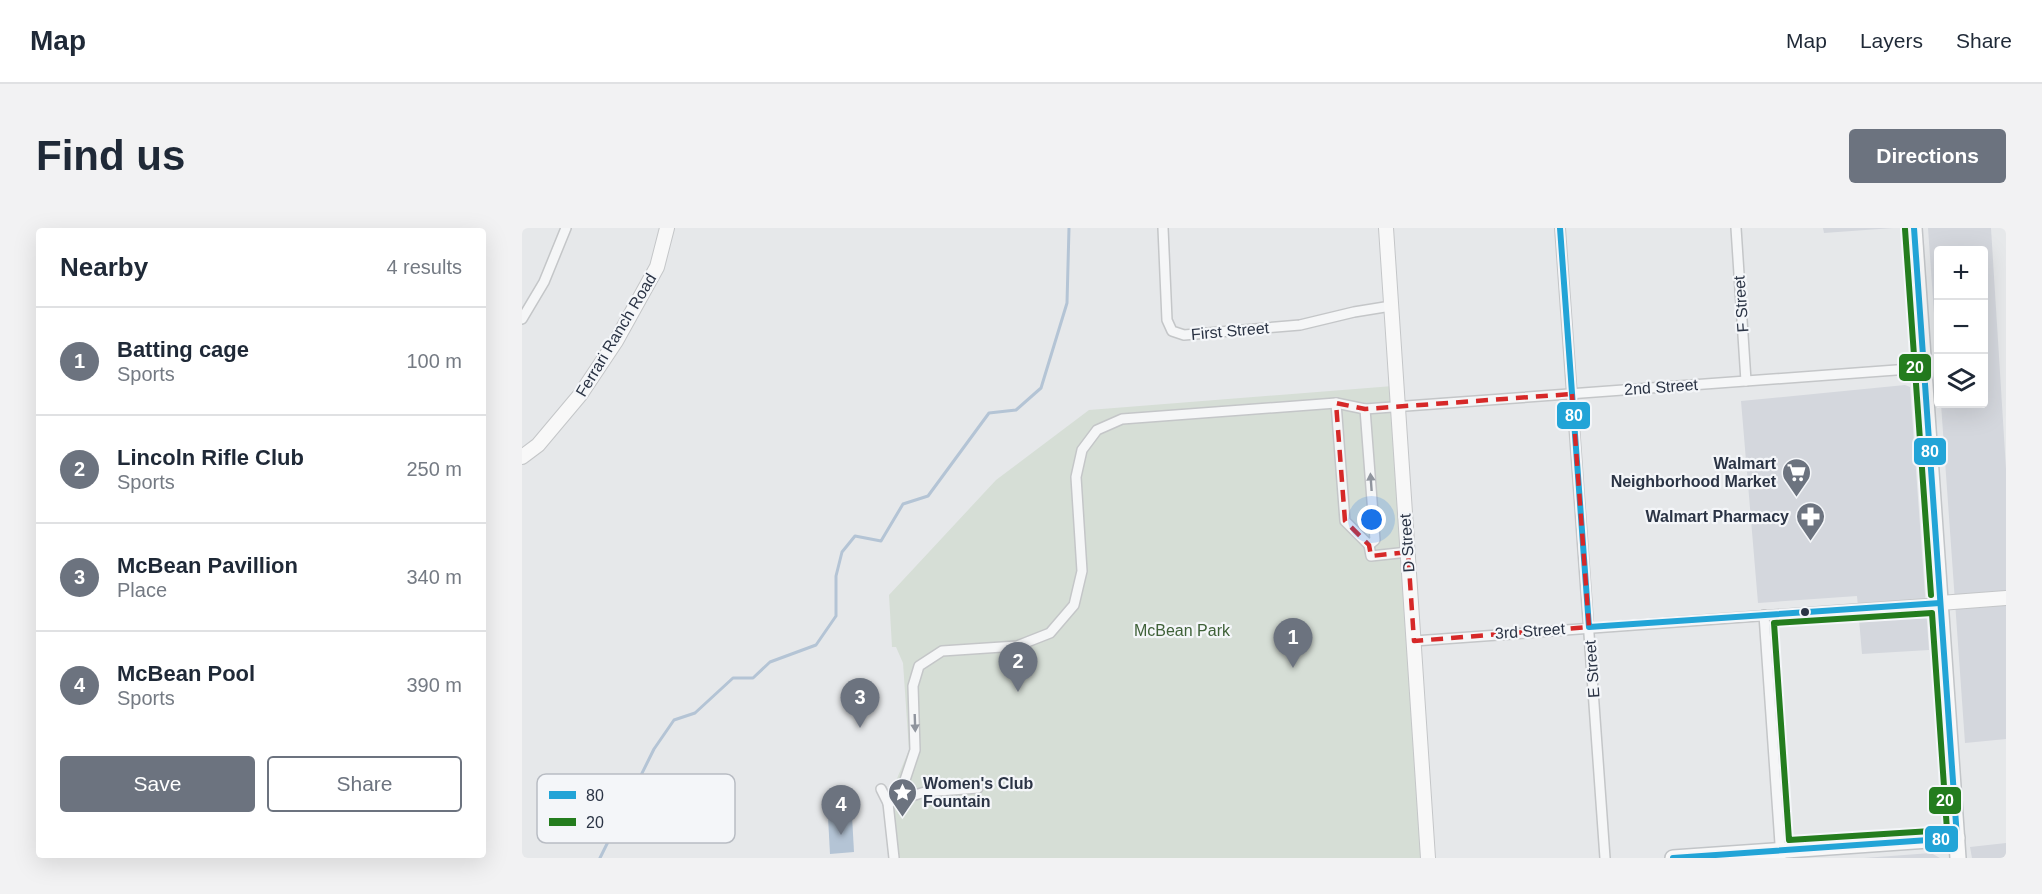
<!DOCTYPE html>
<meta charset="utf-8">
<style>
:root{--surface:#fff;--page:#f2f2f3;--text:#1f2937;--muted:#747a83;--line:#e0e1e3;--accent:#6c737f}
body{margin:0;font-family:Helvetica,sans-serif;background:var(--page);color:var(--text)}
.controls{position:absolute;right:18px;top:18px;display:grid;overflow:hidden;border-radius:6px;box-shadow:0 6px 24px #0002}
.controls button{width:54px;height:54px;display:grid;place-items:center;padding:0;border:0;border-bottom:2px solid var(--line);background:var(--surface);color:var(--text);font:30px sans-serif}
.you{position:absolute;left:850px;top:292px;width:21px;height:21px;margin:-15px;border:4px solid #fff;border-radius:50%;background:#1a73e8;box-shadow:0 0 0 9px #1a73e833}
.badge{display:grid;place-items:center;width:39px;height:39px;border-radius:50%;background:var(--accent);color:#fff;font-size:20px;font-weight:700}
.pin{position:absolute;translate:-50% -50px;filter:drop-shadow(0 2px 3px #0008)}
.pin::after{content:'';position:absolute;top:32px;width:21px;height:18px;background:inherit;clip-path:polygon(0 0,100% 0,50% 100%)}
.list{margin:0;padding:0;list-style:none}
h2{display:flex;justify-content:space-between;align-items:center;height:78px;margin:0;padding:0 24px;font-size:26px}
h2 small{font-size:20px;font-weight:400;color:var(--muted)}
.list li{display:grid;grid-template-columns:39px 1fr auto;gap:18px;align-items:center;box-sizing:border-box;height:108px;padding:0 24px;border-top:2px solid var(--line)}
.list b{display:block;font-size:22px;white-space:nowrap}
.list p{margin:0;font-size:20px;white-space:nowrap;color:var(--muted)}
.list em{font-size:20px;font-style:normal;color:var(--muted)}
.actions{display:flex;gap:12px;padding:18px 24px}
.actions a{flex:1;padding:14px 0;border:2px solid var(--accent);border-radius:6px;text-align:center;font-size:21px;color:var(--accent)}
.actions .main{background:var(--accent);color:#fff}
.icon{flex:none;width:33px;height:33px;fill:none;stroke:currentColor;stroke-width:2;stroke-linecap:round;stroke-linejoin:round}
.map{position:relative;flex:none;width:1484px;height:630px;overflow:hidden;border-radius:6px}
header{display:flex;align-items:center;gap:36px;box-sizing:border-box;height:84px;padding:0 30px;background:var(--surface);border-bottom:2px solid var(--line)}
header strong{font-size:28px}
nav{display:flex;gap:33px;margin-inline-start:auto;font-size:21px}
.intro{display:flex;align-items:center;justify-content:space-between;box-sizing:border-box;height:144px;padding:0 36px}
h1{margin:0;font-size:42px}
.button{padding:15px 27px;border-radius:6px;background:var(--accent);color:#fff;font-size:21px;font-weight:700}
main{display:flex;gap:36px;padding:0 36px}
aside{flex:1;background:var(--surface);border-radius:6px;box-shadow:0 6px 24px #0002}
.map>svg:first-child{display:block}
.built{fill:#d4d7dd}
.green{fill:#d6ded6}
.water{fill:#b4c4d5}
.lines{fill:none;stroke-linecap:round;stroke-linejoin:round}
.stream{stroke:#b4c4d5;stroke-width:3}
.street-casing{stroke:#c4c6c8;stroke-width:12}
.secondary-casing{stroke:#c4c6c8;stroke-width:16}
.primary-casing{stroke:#c2c5c8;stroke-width:18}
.street{stroke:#f5f6f7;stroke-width:9}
.secondary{stroke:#f8f8f8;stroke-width:14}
.primary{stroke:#f8f8f8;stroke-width:15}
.bus-1-casing{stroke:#f4f6f9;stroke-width:10}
.bus-2-casing{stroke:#f4f6f9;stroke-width:10}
.bus-1{stroke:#22a4d7;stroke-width:6}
.bus-2{stroke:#247d1e;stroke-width:6}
.oneway{fill:#90959e}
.marked{fill:none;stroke:#d62828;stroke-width:4.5;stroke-dasharray:12 8;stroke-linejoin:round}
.bus-dot{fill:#2b3445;stroke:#f4f6f9;stroke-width:2}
.labels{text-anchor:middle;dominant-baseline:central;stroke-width:4.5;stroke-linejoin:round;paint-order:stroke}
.street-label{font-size:16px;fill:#2b3445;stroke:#f4f6f9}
.poi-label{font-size:16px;font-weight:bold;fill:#2b3445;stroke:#f4f6f9;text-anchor:end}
.park-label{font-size:16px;fill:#3f6138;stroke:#f4f6f9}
.key{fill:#f4f6f9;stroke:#b8bcc3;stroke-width:1.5}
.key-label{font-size:16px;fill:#2b3445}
.line-badge{stroke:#f4f6f9;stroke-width:2}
.badge-label{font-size:16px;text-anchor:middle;font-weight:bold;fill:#fff}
</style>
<header>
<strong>Map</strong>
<nav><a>Map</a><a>Layers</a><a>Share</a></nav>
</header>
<div class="intro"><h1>Find us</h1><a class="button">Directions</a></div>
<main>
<aside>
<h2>Nearby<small>4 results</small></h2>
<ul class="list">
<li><span class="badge">1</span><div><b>Batting cage</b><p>Sports</p></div><em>100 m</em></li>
<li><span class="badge">2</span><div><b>Lincoln Rifle Club</b><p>Sports</p></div><em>250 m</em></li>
<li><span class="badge">3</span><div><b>McBean Pavillion</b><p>Place</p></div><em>340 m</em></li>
<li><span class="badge">4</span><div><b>McBean Pool</b><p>Sports</p></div><em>390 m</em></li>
</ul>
<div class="actions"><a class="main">Save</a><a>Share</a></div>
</aside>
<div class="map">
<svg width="1484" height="630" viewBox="0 0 1484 630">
<rect width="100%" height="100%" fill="#e6e8ea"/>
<g class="built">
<polygon points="1301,0 1371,0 1302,5"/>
<polygon points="1406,0 1469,0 1484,241 1484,511 1443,515 1419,176 1462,176 1462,22 1416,22 1416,142"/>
<polygon points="1383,157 1388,159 1407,422 1340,426 1335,368 1236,375 1219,173"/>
<polygon points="1484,615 1484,630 1450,630 1448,619"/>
<polygon points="1409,625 1418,630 1342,630"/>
</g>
<polygon class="green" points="871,158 903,630 371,630 366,572 387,522 381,435 374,419 370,419 367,367 474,252 567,182"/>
<polygon class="water" points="330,588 332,624 308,626 306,589"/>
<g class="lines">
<polyline class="stream" points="78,630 132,521 152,492 173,485 211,450 231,450 248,434 294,417 314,388 314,348 320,324 333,308 359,313 381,276 406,268 467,185 494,182 519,160 545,75 547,0"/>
<defs>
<g id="street">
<polyline points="641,0 645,92 650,103 662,107 778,97 832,84 869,78"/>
<polyline points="1038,0 1083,630"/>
<polyline points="1214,0 1224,153"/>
<polyline points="0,91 22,54 44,0"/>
<polyline points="814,175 823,293 847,317 853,312 843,181"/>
<polyline points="847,317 849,328 886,324"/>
<polyline points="1242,387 1259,630"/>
<polyline points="892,413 1418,375"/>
<polyline points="359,561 366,575"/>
<polyline points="376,573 393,522 391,458 397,438 420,423 495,418 528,405 552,377 560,343 554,249 560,222 575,202 600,191 814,175 843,181 1401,140"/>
<polyline points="372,630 366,575 403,564 456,560"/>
</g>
<g id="secondary">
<polyline points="864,0 906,630"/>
<polyline points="0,229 16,217 58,167 94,113 135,39 145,0"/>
<polyline points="1418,375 1484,370"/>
</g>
<g id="primary">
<polyline points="1392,0 1436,630"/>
<polyline points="1151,630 1435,610"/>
</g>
</defs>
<use href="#street" class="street-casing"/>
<use href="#secondary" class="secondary-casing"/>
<use href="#primary" class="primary-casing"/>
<use href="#street" class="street"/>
<use href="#secondary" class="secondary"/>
<use href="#primary" class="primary"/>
<defs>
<g id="bus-1">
<polyline points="1038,0 1067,399 1418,375"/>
<polyline points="1151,630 1435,610 1392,0"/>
</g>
<g id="bus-2">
<polyline points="1383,1 1409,367"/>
<polygon points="1410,385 1425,602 1267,612 1252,395"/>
</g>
</defs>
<use href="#bus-1" class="bus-1-casing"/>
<use href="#bus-2" class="bus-2-casing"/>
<use href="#bus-1" class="bus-1"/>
<use href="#bus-2" class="bus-2"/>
</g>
<defs><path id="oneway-solid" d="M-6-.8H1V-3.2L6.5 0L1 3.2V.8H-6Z" transform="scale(1.5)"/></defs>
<g class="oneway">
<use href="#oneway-solid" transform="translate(849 254) rotate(-94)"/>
<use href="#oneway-solid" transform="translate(393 495) rotate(88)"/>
</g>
<path class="marked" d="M 1050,166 L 1067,399 L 892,413 L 886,324 L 849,328 L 847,317 L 823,293 L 814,175 L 843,181 Z"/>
<defs>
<symbol id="supermarket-pin" viewBox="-11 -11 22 30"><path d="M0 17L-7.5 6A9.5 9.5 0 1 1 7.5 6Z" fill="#6c737f" stroke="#f4f6f9"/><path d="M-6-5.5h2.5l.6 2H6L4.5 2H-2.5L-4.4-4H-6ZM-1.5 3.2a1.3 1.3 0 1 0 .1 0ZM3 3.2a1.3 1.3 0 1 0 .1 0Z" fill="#fff"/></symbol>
<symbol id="pharmacy-pin" viewBox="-11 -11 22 30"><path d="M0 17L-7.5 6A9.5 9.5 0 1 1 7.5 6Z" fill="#6c737f" stroke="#f4f6f9"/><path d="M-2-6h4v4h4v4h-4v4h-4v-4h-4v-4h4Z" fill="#fff"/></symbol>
<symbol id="sight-pin" viewBox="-11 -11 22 30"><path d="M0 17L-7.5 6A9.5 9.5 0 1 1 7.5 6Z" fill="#6c737f" stroke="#f4f6f9"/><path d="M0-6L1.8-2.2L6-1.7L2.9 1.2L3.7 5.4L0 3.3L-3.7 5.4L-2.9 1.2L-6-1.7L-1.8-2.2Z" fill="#fff"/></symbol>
</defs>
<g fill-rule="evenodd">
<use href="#supermarket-pin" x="1258" y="228" width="33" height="45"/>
<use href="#pharmacy-pin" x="1272" y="272" width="33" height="45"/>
<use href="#sight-pin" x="364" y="548" width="33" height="45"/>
</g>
<circle class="bus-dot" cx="1283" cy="384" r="5"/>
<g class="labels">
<g class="street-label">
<text transform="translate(1219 76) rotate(-94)">F Street</text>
<text transform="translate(708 103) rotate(-5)">First Street</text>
<text transform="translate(94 107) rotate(-59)">Ferrari Ranch Road</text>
<text transform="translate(1139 159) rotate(-4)">2nd Street</text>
<text transform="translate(885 315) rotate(-94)">D Street</text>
<text transform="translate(1008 403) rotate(-4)">3rd Street</text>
<text transform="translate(1070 441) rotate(-94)">E Street</text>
</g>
<g class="poi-label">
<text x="1254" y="235">Walmart<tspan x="1254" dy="18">Neighborhood Market</tspan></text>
<text x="1267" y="288">Walmart Pharmacy</text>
<text x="401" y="555" text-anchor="start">Women's Club<tspan x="401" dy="18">Fountain</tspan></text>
</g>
<g class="park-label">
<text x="660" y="402">McBean Park</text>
</g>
</g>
<rect x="15" y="546" width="198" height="69" rx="9" class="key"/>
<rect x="27" y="563" width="27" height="8" fill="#22a4d7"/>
<rect x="27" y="590" width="27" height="8" fill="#247d1e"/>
<g class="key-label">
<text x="64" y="573">80</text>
<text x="64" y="600">20</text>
</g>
<g class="line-badge">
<rect x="1376" y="125" width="34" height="29" rx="6" fill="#247d1e"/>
<rect x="1034" y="173" width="35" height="29" rx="6" fill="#22a4d7"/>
<rect x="1391" y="209" width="34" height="29" rx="6" fill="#22a4d7"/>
<rect x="1406" y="558" width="34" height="29" rx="6" fill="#247d1e"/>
<rect x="1402" y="597" width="35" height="28" rx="6" fill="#22a4d7"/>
</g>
<g class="badge-label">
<text x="1393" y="145">20</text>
<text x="1052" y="193">80</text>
<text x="1408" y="229">80</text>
<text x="1423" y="578">20</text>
<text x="1419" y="617">80</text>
</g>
</svg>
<div class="controls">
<button>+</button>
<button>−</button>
<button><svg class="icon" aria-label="layers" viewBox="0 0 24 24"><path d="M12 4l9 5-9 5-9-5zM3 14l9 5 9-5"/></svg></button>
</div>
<div class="you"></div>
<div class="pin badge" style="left:771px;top:440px">1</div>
<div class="pin badge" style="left:496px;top:464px">2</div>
<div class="pin badge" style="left:338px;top:500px">3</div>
<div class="pin badge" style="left:319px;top:607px">4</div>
</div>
</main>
